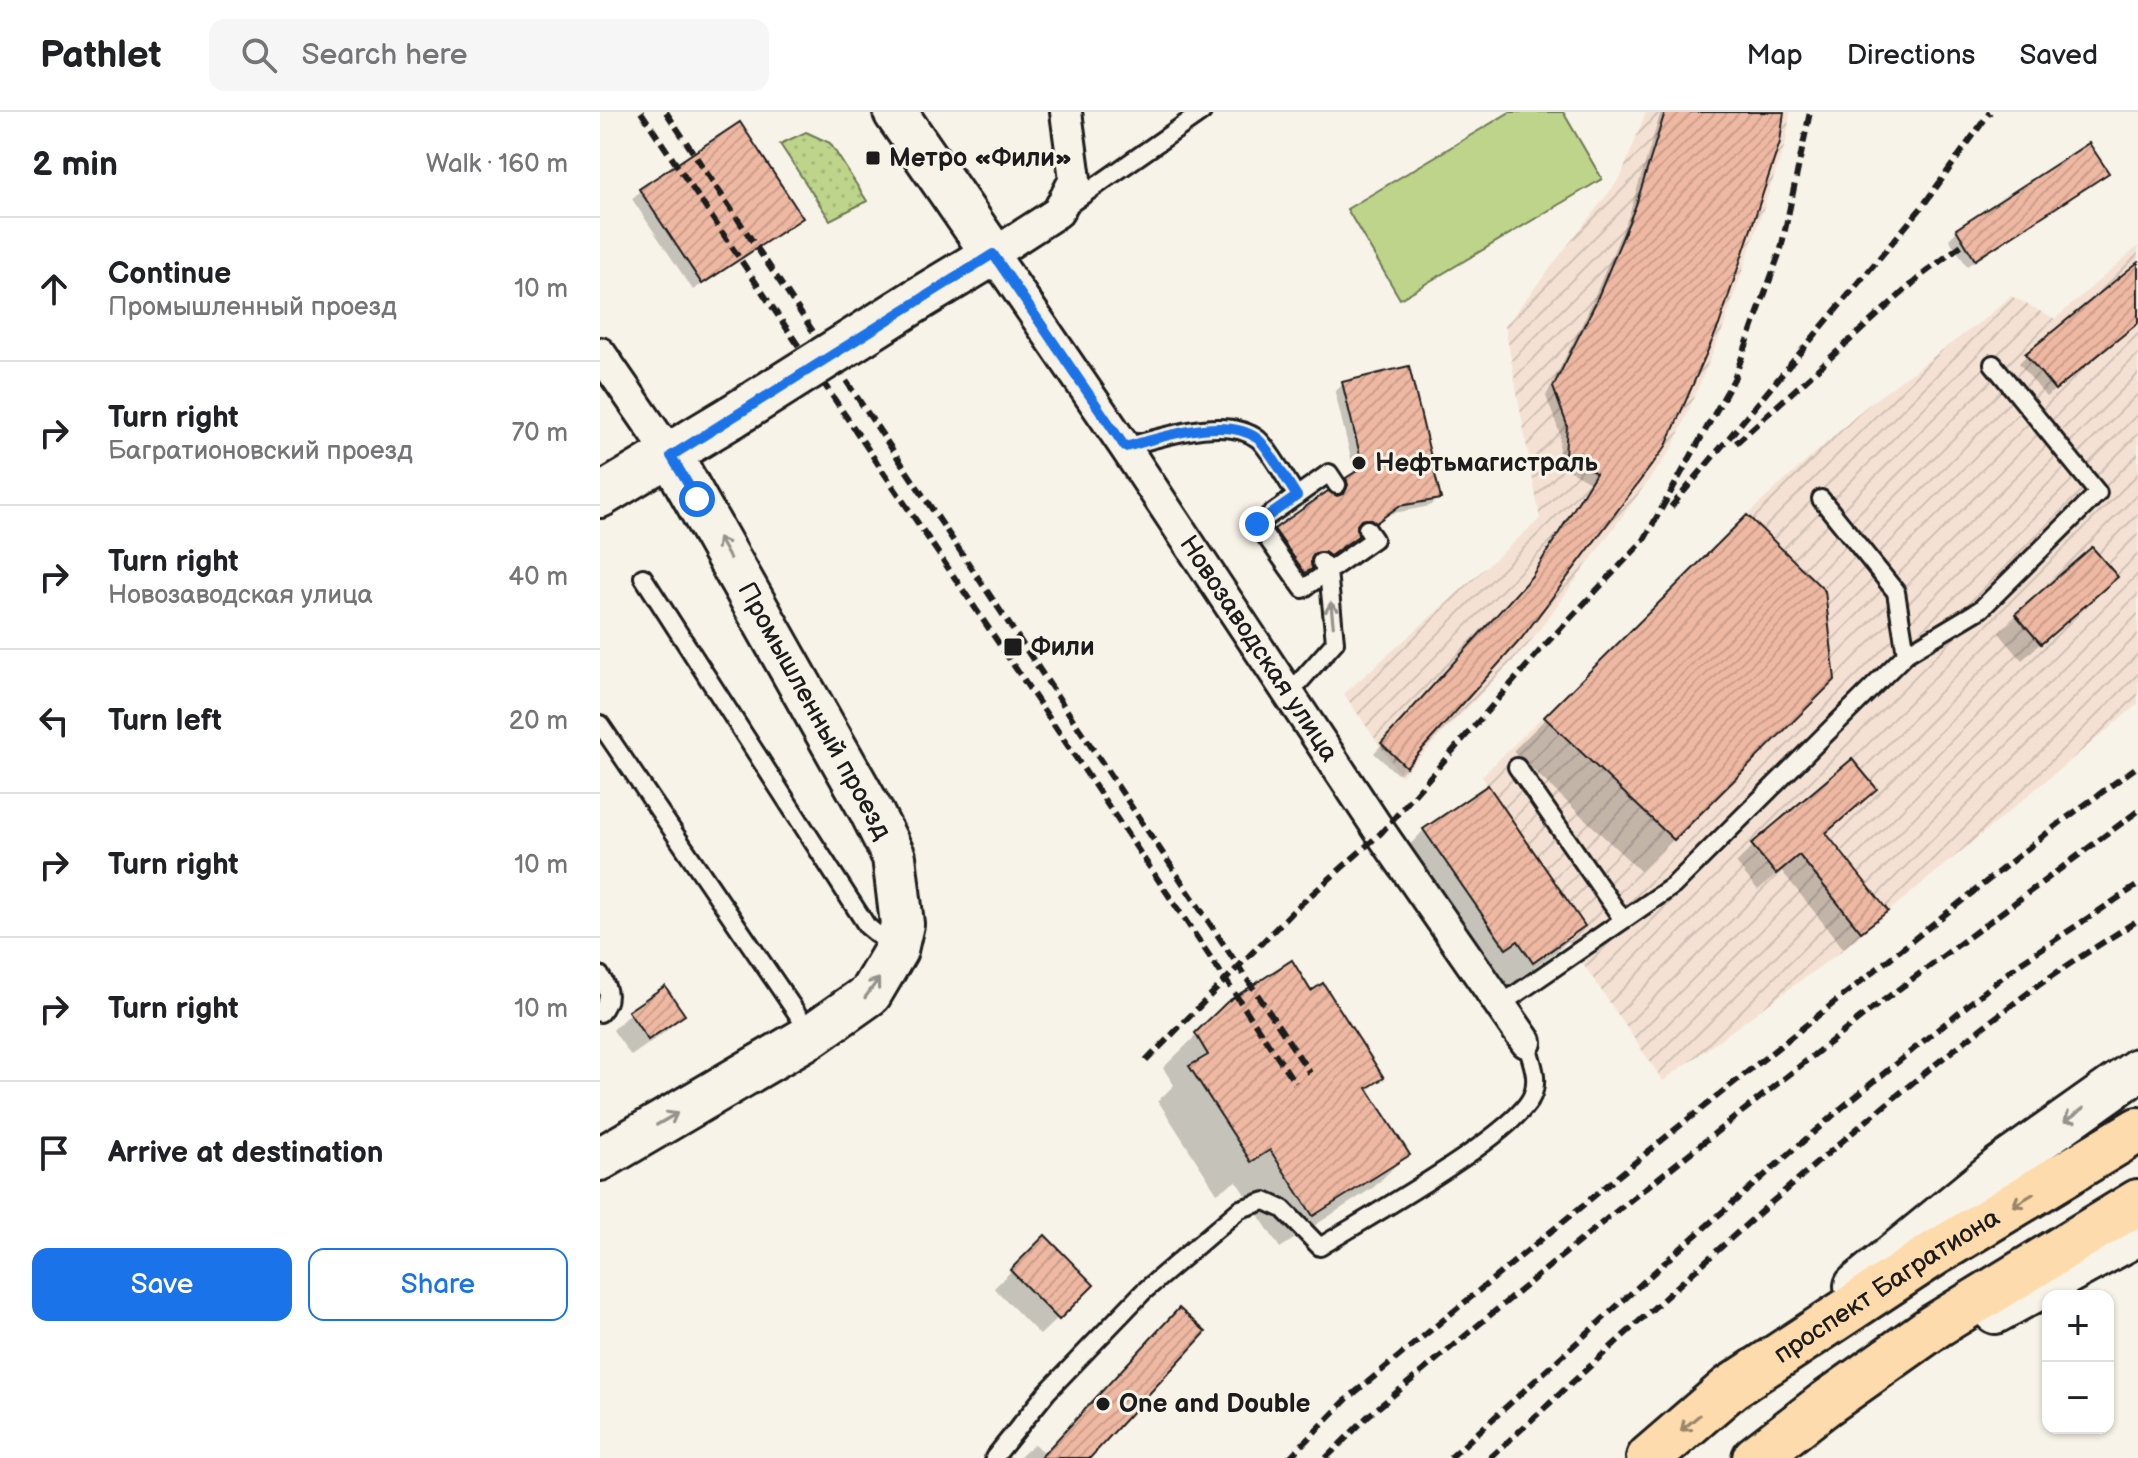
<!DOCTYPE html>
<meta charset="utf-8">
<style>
:root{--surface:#fff;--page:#f6f6f6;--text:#202124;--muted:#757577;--line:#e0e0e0;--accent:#1a73e8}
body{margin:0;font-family:"Balsamiq Sans",sans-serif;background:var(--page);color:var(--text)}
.controls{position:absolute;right:24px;bottom:24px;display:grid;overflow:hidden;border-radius:16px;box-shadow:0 2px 6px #0004}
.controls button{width:72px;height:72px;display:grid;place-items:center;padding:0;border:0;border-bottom:2px solid var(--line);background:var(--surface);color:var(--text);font:40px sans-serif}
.stop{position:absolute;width:24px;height:24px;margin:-18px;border:6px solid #1a73e8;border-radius:50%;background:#fff}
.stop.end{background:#1a73e8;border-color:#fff;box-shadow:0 2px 8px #0008}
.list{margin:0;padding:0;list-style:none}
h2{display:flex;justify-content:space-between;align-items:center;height:104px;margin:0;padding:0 32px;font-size:34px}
h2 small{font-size:26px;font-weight:400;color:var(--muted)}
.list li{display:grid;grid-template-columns:52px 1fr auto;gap:24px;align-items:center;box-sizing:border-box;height:144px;padding:0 32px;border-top:2px solid var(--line)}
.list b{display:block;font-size:30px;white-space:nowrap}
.list p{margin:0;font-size:26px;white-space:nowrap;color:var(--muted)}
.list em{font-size:26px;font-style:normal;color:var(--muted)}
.actions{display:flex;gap:16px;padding:24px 32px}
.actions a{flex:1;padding:18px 0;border:2px solid var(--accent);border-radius:16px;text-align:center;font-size:28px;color:var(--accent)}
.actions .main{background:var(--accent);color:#fff}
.icon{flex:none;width:44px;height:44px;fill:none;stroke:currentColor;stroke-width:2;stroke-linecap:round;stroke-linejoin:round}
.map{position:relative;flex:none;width:1538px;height:1346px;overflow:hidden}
header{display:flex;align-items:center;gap:48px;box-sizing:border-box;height:112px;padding:0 40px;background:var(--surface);border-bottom:2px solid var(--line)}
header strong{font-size:38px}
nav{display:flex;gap:44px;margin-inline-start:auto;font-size:28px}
.search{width:560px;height:72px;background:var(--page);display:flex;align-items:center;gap:20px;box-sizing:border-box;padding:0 28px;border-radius:16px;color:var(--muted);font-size:30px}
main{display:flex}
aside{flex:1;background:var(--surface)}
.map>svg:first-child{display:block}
.industrial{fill:url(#industrial-furrows)}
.grass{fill:url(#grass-dots);stroke:#6c7853;stroke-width:2}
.green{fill:#bdd48a;stroke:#6c7853;stroke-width:2}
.shadow{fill:#0003}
.building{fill:url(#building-hatch);stroke:#1c1c1c;stroke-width:2}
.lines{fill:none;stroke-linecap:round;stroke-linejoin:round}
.lane-casing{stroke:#1c1c1c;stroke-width:22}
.street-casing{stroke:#1c1c1c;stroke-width:36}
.secondary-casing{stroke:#1c1c1c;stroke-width:48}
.primary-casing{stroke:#1c1c1c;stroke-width:50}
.lane{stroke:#f7f3e8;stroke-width:16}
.street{stroke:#f7f3e8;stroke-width:30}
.secondary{stroke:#f7f3e8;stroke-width:42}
.primary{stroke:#fedbac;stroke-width:44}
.rail{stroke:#1c1c1c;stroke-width:6;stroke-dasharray:12 6;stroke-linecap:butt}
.secondary-bridge-casing{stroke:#1c1c1c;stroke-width:48;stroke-linecap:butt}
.secondary-bridge{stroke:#f7f3e8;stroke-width:42}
.oneway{stroke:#94928c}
.oneway2{stroke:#98856b}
.route{stroke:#1a73e8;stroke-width:10}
.poi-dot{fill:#1c1c1c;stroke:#f7f3e8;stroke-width:3}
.labels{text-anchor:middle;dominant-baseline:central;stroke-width:6;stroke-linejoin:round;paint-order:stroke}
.poi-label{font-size:26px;font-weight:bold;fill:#1c1c1c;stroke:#f7f3e8;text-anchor:start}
.street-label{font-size:26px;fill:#1c1c1c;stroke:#f7f3e8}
</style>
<header>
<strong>Pathlet</strong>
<div class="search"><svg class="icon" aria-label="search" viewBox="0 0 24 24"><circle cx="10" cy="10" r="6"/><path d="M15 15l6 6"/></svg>Search here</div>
<nav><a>Map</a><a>Directions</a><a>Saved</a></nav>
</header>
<main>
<aside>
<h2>2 min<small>Walk · 160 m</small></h2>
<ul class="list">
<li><svg class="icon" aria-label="ahead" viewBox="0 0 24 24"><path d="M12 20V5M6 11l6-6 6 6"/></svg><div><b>Continue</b><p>Промышленный проезд</p></div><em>10 m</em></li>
<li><svg class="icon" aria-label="right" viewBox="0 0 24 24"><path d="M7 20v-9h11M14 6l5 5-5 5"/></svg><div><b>Turn right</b><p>Багратионовский проезд</p></div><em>70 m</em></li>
<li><svg class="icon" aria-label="right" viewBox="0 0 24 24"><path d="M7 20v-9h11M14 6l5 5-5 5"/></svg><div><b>Turn right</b><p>Новозаводская улица</p></div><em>40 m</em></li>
<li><svg class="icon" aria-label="left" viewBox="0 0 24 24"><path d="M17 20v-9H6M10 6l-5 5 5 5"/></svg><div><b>Turn left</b></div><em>20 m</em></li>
<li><svg class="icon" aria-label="right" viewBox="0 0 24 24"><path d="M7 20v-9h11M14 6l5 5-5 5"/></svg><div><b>Turn right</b></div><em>10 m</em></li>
<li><svg class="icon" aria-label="right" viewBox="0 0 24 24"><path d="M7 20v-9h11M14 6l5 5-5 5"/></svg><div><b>Turn right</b></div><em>10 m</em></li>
<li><svg class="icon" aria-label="arrive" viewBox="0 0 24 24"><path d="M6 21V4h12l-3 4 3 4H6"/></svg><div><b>Arrive at destination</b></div></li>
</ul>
<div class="actions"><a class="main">Save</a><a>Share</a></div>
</aside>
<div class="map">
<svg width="1538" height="1346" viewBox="0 0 1538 1346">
<defs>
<pattern id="industrial-furrows" width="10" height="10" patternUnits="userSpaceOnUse" patternTransform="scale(2)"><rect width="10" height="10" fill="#f4e1d3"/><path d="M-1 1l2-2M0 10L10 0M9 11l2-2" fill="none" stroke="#d1c0b5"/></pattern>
<pattern id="grass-dots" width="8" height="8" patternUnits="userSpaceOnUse" patternTransform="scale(2)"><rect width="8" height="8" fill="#bdd48a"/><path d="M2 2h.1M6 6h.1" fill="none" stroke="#a2b576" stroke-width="1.8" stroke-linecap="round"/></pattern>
<pattern id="building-hatch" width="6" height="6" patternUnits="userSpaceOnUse" patternTransform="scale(2)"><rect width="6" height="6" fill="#eeb8a2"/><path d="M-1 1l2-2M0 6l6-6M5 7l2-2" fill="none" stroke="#cc9e8b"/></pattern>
</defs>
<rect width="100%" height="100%" fill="#f7f3e8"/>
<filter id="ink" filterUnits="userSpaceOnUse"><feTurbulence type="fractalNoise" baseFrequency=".0125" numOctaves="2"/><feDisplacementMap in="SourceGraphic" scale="16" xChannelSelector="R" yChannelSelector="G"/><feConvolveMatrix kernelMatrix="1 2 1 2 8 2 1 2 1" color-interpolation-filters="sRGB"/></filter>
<g filter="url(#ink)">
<g class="industrial">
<polygon points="1046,0 1190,0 1186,29 1124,214 1073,335 928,533 801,664 744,582 940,407 905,214 1021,65"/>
<polygon points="1538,134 1538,592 1241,839 1063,969 967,828 933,851 918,829 906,837 823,717 887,673 882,664 1147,403 1268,293 1387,205 1411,184 1455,207"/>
</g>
<polygon class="grass" points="206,20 230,31 267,89 230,108 180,32"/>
<polygon class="green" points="910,0 963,0 1002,67 800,187 747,97"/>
<g class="shadow">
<polygon points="1061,0 1182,0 920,526 797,662 774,641 924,474 990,370 958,352 960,322 946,284 987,202 1029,103"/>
<polygon points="1488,34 1506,61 1498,69 1367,154 1349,127 1357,119"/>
<polygon points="40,79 201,105 193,113 93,178 32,87"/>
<polygon points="1530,217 1446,285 1419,251 1427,243"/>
<polygon points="743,272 838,386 830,394 789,402 767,418 755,414 747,431 721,451 716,447 709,448 710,456 702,464 667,426 675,418 740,385 739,376 755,363 735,280"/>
<polygon points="1147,406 1233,568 1040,759 913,639"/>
<polygon points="1492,438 1515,465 1422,548 1399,521"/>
<polygon points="824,718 983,814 957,839 907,875 892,852 880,861 799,744"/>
<polygon points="1224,722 1286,799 1243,836 1181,758 1158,778 1136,751 1153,734"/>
<polygon points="711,882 781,966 767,980 807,1042 774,1075 680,1136 636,1069 617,1081 558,989 574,973 563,956 629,891"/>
<polygon points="30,901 82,903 65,920 31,944 13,918"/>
<polygon points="445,1126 492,1173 440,1223 394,1176"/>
<polygon points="434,1332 445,1342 487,1346 419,1346"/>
</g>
<g class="building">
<polygon points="1065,0 1184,0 1180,30 1119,213 1066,334 921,527 806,655 781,631 932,464 996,361 965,344 967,313 953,275 995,192 1036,93"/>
<polygon points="140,10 203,106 102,172 39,77"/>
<polygon points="1489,31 1509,61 1375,148 1356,117"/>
<polygon points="1538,150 1538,211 1455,278 1425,242"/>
<polygon points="809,254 841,387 799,394 776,411 771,407 761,408 757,413 758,424 730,444 724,440 715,441 711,447 712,457 705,461 674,417 728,379 737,384 744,382 748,373 746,366 763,355 742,270"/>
<polygon points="1147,403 1225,479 1235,568 1074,728 944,605"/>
<polygon points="1492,435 1518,465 1441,532 1415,502"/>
<polygon points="1252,647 1277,677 1226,721 1288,799 1261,820 1199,743 1176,762 1151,732"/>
<polygon points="888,673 985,814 933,851 918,829 906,837 823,717"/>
<polygon points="692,848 711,879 723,871 784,966 767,976 810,1043 713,1104 670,1038 651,1050 589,954 608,943 595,921 627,890"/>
<polygon points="65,874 85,903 48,928 28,899"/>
<polygon points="445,1123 494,1173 459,1208 410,1158"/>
<polygon points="579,1196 606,1220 490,1346 440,1346"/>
</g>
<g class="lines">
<defs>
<g id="lane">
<polyline points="466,95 602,0"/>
<path d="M 525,335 C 560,326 626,302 658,327 C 669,336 688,371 697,384"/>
<polyline points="737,373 729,361 657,412 703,477 774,427 767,417"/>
<polyline points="1221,387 1296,480 1306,542"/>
<polyline points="43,465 267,814 295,837"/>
<polyline points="688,583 735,530 728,459 721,450"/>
<polyline points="0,612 211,922"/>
<polyline points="917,655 1023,808"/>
<path d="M 0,863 C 9,877 12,888 0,901"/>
<polyline points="900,893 1073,774 1306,542 1381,497 1498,381 1393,252"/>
<path d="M 394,1346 L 447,1280 L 543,1180 L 640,1097 L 665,1089 L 683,1097 L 720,1135 C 763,1108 914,1024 932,984 C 940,966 931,948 926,930"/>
</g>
<g id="street">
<path id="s1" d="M 466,0 L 475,67 L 458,100 L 393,142 L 525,335 L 781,721 L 926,930"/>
<polyline points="0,241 71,344"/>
</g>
<g id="secondary">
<polyline points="295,0 393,142 317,188"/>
<polyline points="0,384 133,304"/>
<polyline points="0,1047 212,923 270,882 296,838 302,812 294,745 271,699 71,344"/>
<polyline points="1256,1174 1401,1055 1538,958"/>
<polyline points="1395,1200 1538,1122"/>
</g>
<g id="primary">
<path id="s2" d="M 1049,1346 L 1130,1276 L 1335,1141 L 1538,1018"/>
<polyline points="1155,1346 1225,1292 1335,1214 1538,1090"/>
</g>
</defs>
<use href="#lane" class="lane-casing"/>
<use href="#street" class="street-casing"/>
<use href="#secondary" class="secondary-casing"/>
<use href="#primary" class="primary-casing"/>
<use href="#lane" class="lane"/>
<use href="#street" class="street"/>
<use href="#secondary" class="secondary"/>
<use href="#primary" class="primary"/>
<g class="rail">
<polyline points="41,0 695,971"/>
<polyline points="66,0 710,961"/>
<polyline points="1136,331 1322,163 1364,131"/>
<polyline points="1071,395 1322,95 1390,0"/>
<polyline points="546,949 693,799 781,721 945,533 1044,428 1134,267 1181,137 1210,0"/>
<polyline points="689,1346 747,1287 1072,1020 1461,710 1538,654"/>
<polyline points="726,1346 768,1304 1009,1105 1272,897 1538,699"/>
<polyline points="850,1346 1073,1143 1245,993 1417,853 1538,773"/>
<path d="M 890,1346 C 1066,1185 1240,1020 1432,878 C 1466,853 1503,831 1538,808"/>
</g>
<defs>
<polyline id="secondary-bridge" points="133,304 317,188"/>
</defs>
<use href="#secondary-bridge" class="secondary-bridge-casing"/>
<use href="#secondary-bridge" class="secondary-bridge"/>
</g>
<defs><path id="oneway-shaft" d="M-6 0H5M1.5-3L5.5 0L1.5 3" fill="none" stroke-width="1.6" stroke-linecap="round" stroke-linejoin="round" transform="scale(2)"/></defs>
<g class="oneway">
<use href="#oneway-shaft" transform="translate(124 436) rotate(-119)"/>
<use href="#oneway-shaft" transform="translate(732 502) rotate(-96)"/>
<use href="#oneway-shaft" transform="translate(272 876) rotate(-54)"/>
<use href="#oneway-shaft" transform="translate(1474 1003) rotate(145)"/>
<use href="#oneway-shaft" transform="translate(67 1007) rotate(-30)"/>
</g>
<g class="oneway2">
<use href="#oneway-shaft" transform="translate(1423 1088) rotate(149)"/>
<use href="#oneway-shaft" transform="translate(1090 1311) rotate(140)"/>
</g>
</g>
<g class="lines" filter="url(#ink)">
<path class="route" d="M 97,387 L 71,344 L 393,142 L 525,335 C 560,326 626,302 658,327 C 669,336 688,371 697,384 L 657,412"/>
</g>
<g class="poi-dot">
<rect x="265" y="38" width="16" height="16" rx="4"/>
<circle cx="759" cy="351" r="8"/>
<rect x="403" y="525" width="20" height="20" rx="4"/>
<circle cx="503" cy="1292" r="8"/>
</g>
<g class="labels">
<g class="poi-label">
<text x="289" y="46">Метро «Фили»</text>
<text x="775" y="351">Нефтьмагистраль</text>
<text x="431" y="535">Фили</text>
<text x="519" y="1292">One and Double</text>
</g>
<g class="street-label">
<text stroke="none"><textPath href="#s1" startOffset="658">Новозаводская улица</textPath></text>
<text transform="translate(214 599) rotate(61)">Промышленный проезд</text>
<text stroke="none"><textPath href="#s2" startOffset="294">проспект Багратиона</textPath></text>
</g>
</g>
</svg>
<div class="controls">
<button>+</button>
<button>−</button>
</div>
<div class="stop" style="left:97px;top:387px"></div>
<div class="stop end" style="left:657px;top:412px"></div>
</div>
</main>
